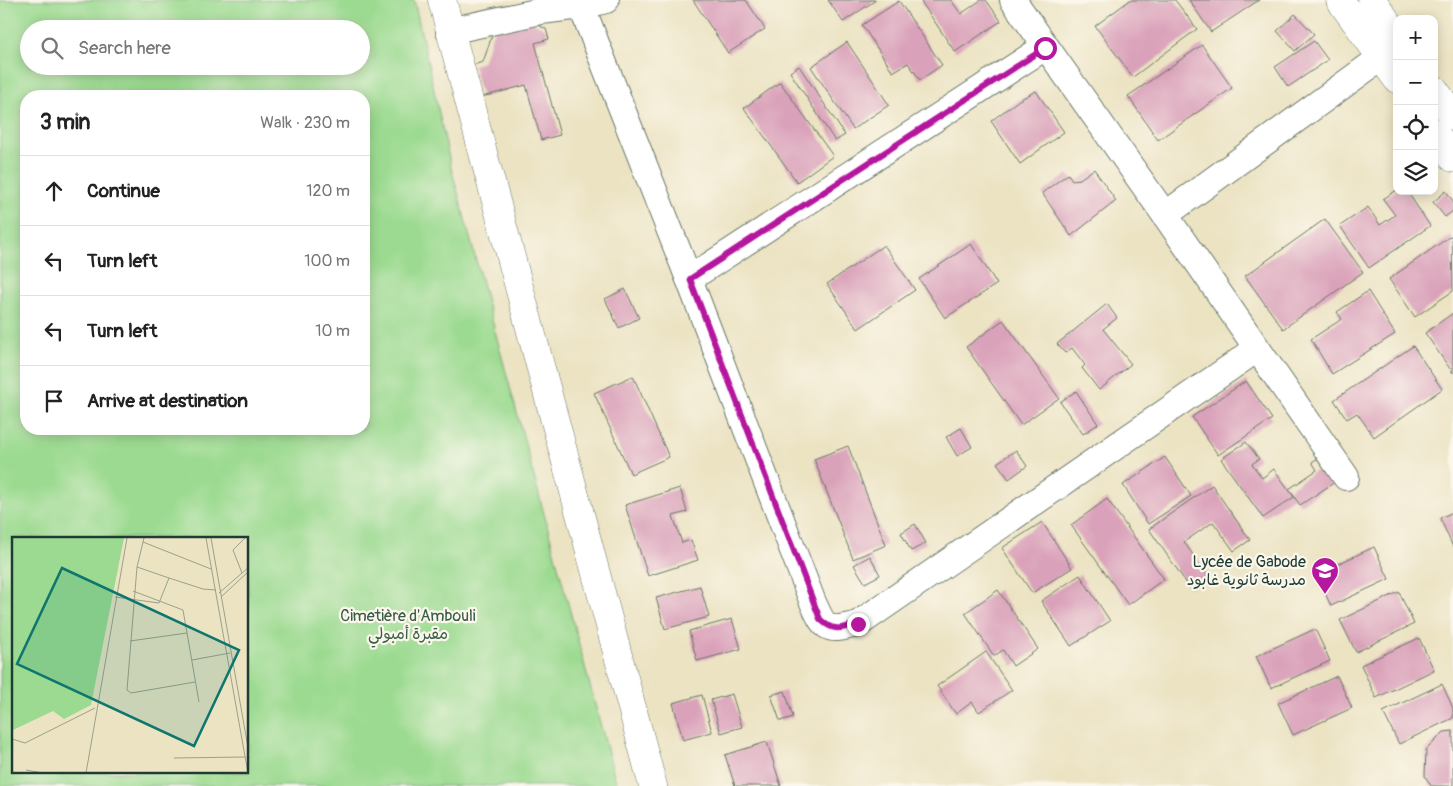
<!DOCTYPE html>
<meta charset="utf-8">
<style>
:root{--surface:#fff;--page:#f6f6f6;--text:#222;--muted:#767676;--line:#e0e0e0}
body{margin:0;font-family:Pangolin,"Playpen Sans Arabic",sans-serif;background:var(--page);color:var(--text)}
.controls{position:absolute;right:15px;top:15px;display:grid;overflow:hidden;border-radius:10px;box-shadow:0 2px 12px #0003}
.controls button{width:45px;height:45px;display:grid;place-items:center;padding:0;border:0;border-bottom:1px solid var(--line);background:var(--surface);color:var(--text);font:25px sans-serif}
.stop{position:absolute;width:15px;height:15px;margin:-11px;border:4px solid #b5179e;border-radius:50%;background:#fff}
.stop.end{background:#b5179e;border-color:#fff;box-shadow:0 1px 5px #0008}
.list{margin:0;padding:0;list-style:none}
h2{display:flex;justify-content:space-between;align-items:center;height:65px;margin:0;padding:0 20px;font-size:21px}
h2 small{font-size:16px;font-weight:400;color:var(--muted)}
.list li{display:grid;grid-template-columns:32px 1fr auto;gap:15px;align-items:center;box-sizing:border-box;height:70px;padding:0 20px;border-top:1px solid var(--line)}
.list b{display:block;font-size:19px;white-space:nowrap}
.list em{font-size:16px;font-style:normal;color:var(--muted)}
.icon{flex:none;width:28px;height:28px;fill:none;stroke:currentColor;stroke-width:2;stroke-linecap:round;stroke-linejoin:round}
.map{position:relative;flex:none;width:1453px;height:786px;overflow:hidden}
.search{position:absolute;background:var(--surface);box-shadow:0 2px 12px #0003;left:20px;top:20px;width:350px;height:55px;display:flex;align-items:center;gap:12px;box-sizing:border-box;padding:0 18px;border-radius:28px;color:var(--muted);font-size:19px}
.panel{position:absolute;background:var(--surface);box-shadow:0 2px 12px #0003;left:20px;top:90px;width:350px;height:345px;border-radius:20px}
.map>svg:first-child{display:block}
.green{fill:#9bda90;stroke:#5d8c62;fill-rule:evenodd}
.building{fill:#daa2ba}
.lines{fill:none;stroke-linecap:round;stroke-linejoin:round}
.street-casing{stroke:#677766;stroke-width:28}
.secondary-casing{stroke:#677766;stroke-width:29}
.street{stroke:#fff;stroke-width:26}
.secondary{stroke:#fff;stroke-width:28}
.route{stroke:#b5179e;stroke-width:6}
.labels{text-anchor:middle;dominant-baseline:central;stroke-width:4.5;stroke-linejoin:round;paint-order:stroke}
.poi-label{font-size:16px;fill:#1f3d34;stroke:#fbf7ec;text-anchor:end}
.park-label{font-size:16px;fill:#385c46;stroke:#fbf7ec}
.inset-road{fill:none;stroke:#9aa18a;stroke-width:1}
.view{fill:#0f766e;fill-opacity:0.15;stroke:#0f766e;stroke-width:2.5}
.inset-edge{fill:none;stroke:#1f3d34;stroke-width:2.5}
</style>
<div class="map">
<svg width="1453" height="786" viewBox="0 0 1453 786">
<rect width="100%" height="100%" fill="#fbf7ec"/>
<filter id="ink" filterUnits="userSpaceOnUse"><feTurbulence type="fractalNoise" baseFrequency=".02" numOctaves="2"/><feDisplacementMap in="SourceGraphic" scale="10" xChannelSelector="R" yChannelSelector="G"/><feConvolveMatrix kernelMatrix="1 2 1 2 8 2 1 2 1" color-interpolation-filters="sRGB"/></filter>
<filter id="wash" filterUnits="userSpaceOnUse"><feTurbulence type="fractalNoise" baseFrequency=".0096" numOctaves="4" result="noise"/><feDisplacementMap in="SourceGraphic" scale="20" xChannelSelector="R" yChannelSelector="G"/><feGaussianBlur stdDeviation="1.12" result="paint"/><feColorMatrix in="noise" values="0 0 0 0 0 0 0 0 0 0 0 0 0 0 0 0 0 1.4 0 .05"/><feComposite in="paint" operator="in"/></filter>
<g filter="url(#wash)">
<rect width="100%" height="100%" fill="#ece3c3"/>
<path class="green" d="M 0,0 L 414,0 L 451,167 L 617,786 L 0,786 ZM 29,29 L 361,29 L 361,66 L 29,66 ZM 26,96 L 364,96 L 364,429 L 26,429 ZM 14,538 L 248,538 L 248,772 L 14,772 Z"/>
<g id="blocks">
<g class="building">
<polygon points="693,0 746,0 765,29 728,53"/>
<polygon points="828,0 876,0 843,22"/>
<polygon points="920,0 951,0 961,14 981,0 986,0 1001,21 955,52"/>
<polygon points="1130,0 1175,0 1197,29 1133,77 1095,26"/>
<polygon points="1189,0 1259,0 1211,32"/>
<polygon points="899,1 942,65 920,80 908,63 893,72 862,25"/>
<polygon points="1295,14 1314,34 1295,51 1277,31"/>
<polygon points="523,17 546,29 549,39 535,43 560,135 541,140 526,85 482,97 473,65 483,62 496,24"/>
<polygon points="1314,41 1328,60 1288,87 1275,67"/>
<polygon points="847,42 889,105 853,129 811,67"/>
<polygon points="1202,45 1232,88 1158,140 1128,96"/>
<polygon points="799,66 845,135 835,141 790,72"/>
<polygon points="780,82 833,156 797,182 744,108"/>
<polygon points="1036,91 1064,132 1020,164 991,121 1019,100"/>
<polygon points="1094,169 1116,201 1071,236 1042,193 1068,174 1072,180 1080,179"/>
<polygon points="1397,190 1397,191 1407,191 1430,226 1369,268 1340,226 1368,207 1380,225 1395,215 1383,199"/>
<polygon points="1446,191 1453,201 1453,211 1445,217 1433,202"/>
<polygon points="1325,219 1363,272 1283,329 1245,276"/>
<polygon points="1452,235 1453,291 1415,317 1389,279"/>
<polygon points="971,244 997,284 945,318 919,279"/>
<polygon points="884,245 915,290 858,329 827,284"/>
<polygon points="625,289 639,318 619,328 605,299"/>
<polygon points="1368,291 1395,334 1332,374 1311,339 1342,319 1337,312"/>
<polygon points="1107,304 1117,318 1103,329 1131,364 1099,390 1082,368 1085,365 1072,348 1065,353 1057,344"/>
<polygon points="1453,313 1453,373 1425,333"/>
<polygon points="1003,320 1059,398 1021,425 966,347"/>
<polygon points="1413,346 1442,389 1374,437 1357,413 1347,419 1334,400"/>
<polygon points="633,376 669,457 631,474 594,393"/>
<polygon points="1246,381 1272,419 1218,455 1192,417"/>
<polygon points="1076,391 1098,424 1083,434 1060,402"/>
<polygon points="961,428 972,447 957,456 946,437"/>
<polygon points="1246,442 1259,459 1252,464 1262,478 1274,469 1294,497 1263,518 1221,459"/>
<polygon points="848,446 886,545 853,559 814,459"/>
<polygon points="1016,450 1027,466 1009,479 997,463"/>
<polygon points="1165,457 1191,496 1148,524 1123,485"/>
<polygon points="1318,458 1335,482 1300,505 1289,489 1317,470 1312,462"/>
<polygon points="1212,485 1250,540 1234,551 1213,522 1184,542 1208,576 1190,588 1149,529"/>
<polygon points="680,488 687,512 673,516 682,543 691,540 698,560 648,576 625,505"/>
<polygon points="1107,499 1164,579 1128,605 1071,525"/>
<polygon points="1453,512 1453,547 1440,518"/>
<polygon points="1042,522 1072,568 1032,593 1002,548"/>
<polygon points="915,524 926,543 911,551 901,533"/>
<polygon points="1374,547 1389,579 1331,606 1316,574"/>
<polygon points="870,556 880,575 865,583 854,565"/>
<polygon points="1080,575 1110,621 1071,646 1041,601"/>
<polygon points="700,586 709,617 665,629 656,598"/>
<polygon points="998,590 1038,649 1013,666 1003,650 994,656 965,613"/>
<polygon points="1399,592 1414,624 1356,652 1340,620"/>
<polygon points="732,619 741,649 697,661 689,631"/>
<polygon points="1315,629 1330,661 1271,688 1256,656"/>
<polygon points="1419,638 1434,670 1376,698 1361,665"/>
<polygon points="986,652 1012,690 979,712 972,702 956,714 937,686"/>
<polygon points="1337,676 1352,708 1293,735 1278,703"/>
<polygon points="1442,684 1453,708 1453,718 1399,744 1383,712"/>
<polygon points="785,691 793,717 780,721 771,695"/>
<polygon points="732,694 742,727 721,733 711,700"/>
<polygon points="702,695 712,732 683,740 673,703"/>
<polygon points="1453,731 1453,786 1431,786 1425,776 1426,750 1444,732"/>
<polygon points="767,742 781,786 735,786 725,755"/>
</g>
</g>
</g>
<g filter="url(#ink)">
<use href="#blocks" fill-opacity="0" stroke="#677766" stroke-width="1"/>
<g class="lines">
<defs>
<g id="street">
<path d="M 579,0 L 689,279 L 812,600 C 825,630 826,632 858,624 L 1257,349"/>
<polyline points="1013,0 1165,215 1346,477"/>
<polyline points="449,31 541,11 581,6 606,0"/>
<polyline points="1165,215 1397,46"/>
<polyline points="689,279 1045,47"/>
</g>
<g id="secondary">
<polyline points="442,0 653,786"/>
<polyline points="1340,0 1397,79"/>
<polyline points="1372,0 1397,36"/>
<polyline points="1434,89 1453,116"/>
<polyline points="1434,132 1453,158"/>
</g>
</defs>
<use href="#street" class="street-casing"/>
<use href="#secondary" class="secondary-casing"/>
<use href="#street" class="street"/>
<use href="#secondary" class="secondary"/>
</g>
</g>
<g class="lines" filter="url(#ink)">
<path class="route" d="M 858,624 C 841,628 834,633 820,619 L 690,279 L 1045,48"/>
</g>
<defs>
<symbol id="school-pin" viewBox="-11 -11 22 30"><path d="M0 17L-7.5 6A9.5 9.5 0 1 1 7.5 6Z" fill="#b5179e" stroke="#fbf7ec"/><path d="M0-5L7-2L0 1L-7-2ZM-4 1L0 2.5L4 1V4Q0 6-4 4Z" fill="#fff"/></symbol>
</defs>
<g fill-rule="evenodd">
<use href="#school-pin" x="1309" y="555" width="32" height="43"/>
</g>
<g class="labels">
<g class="poi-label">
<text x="1306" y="562">Lycée de Gabode<tspan x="1306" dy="18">مدرسة ثانوية غابود</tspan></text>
</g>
<g class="park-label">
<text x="408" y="616">Cimetière d'Ambouli<tspan x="408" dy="18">مقبرة أمبولي</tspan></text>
</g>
</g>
<g transform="translate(12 537)">
<rect width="236" height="236" fill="#ece3c3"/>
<path d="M 0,1 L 112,1 L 79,168 L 52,182 L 41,174 L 1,193 Z" fill="#9bda90"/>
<path class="inset-road" d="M 194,1 L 236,236M 199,1 L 237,216M 131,5 L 199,32M 125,30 L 132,1M 230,36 L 221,13 L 233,1M 157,41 L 125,30 L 115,153 L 119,156 L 183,145M 121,54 L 171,73 L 187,165M 207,56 L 237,30M 103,60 L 147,66 L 157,41 L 191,52 L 204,53M 209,60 L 237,34M 118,104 L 175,96M 180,123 L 218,116M 0,202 L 13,206 L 83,171M 162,221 L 233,220M 14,233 L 31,236M 74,236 L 115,1"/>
<path class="view" d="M 50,31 L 227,113 L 182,209 L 5,127 Z"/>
<rect width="236" height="236" class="inset-edge"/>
</g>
</svg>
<div class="controls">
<button>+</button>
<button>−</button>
<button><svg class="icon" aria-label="locate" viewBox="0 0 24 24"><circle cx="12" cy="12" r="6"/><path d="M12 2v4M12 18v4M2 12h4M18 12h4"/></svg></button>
<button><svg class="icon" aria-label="layers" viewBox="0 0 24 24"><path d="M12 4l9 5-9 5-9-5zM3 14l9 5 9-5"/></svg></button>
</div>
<div class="stop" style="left:1045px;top:48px"></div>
<div class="stop end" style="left:858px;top:624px"></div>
<div class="search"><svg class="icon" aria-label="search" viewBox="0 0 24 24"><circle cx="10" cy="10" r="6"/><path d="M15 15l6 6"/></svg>Search here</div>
<section class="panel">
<h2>3 min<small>Walk · 230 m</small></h2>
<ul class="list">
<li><svg class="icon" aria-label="ahead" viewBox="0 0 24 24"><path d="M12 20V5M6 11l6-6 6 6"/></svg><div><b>Continue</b></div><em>120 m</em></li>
<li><svg class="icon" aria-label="left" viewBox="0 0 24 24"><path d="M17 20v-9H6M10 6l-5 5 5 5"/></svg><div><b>Turn left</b></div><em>100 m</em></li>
<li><svg class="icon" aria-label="left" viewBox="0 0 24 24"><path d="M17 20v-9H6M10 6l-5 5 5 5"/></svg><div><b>Turn left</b></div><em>10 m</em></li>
<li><svg class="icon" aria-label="arrive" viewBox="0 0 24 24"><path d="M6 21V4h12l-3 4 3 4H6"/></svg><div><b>Arrive at destination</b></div></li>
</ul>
</section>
</div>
